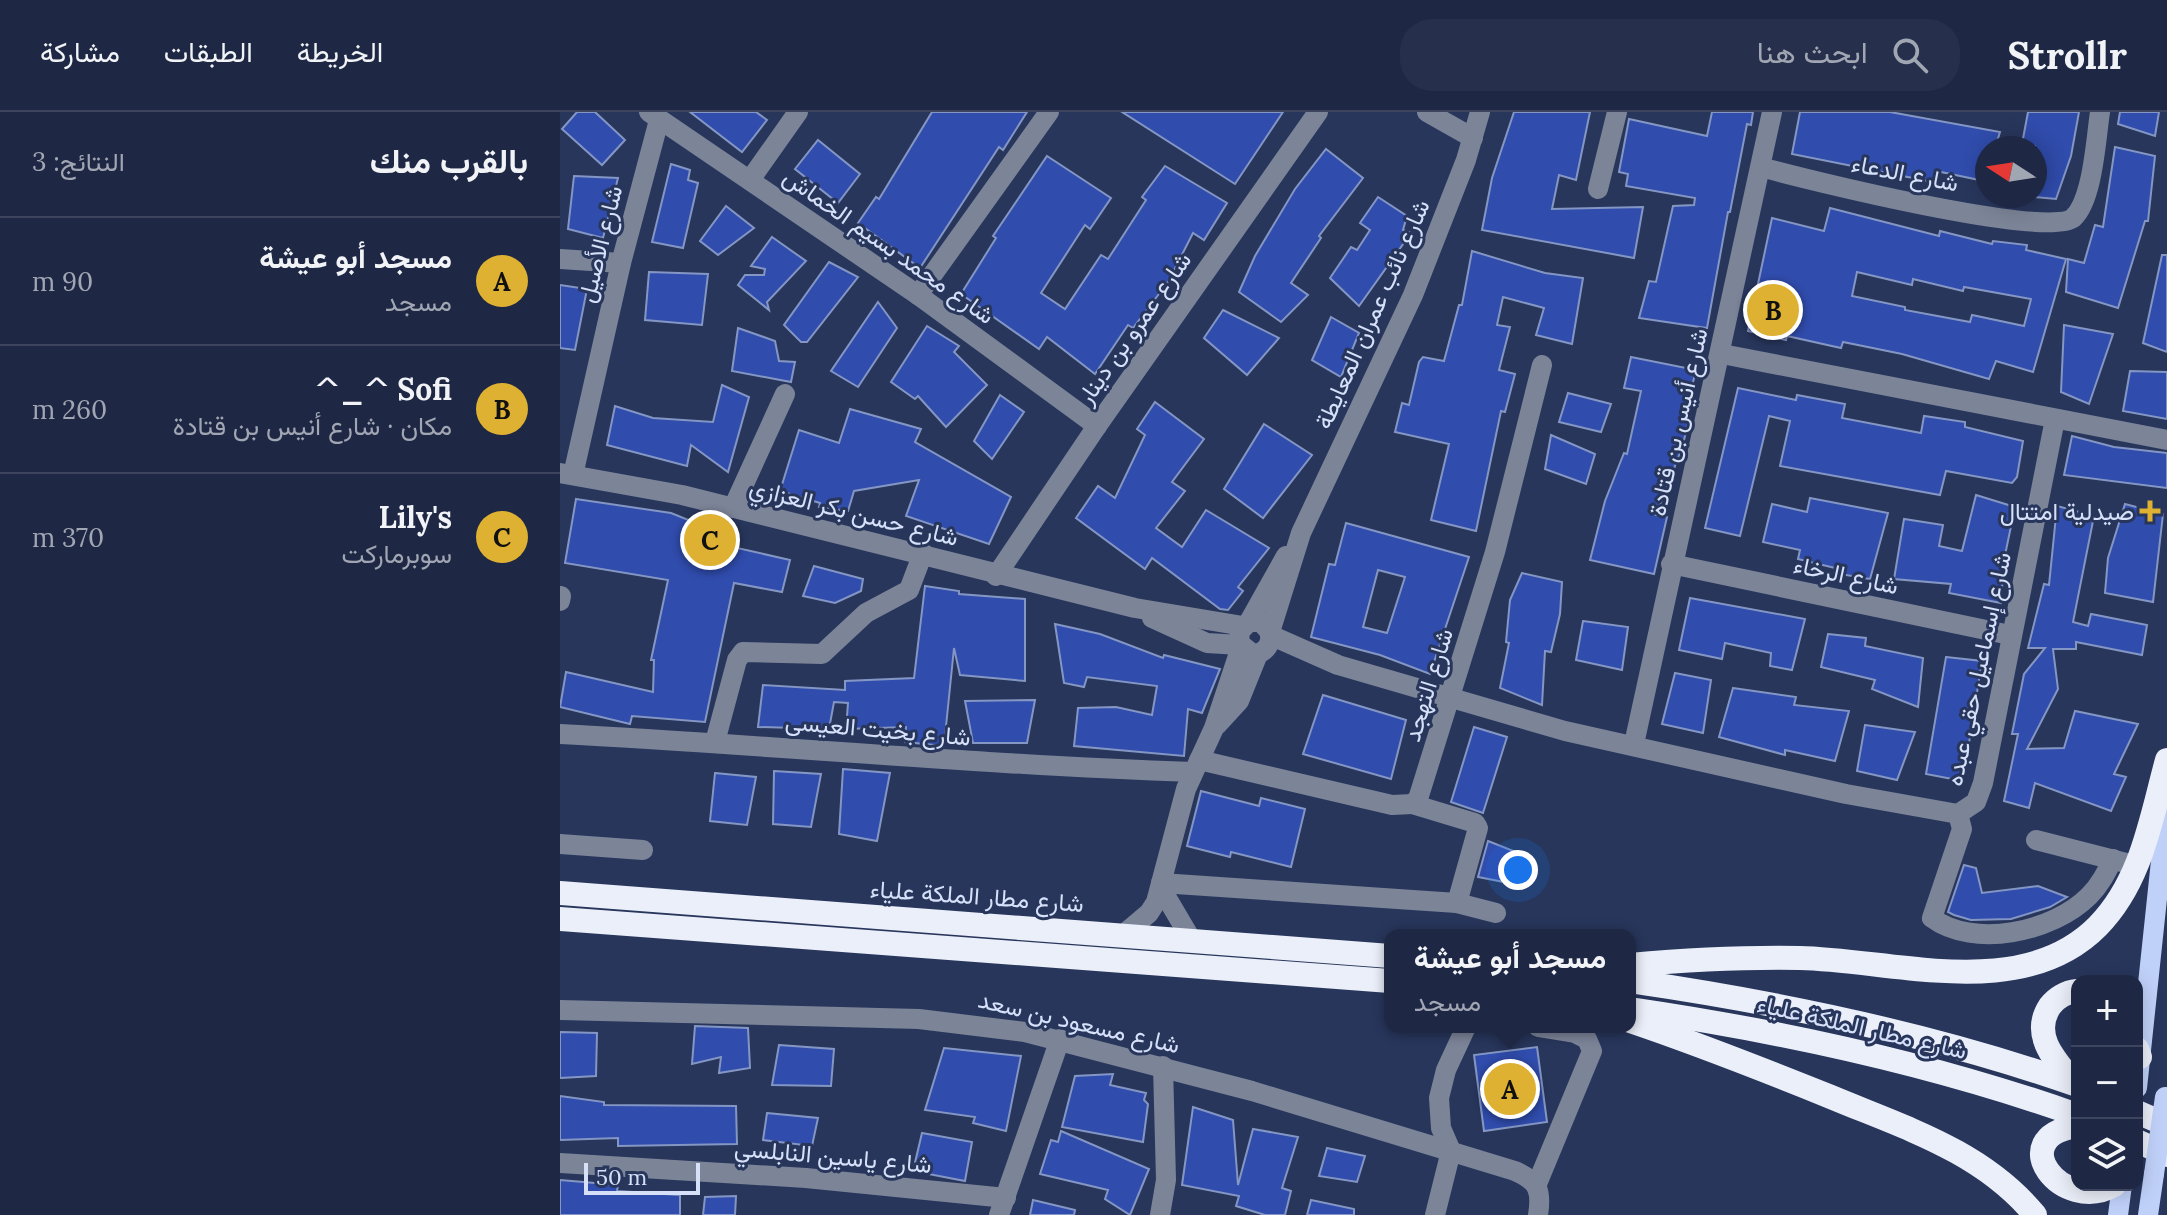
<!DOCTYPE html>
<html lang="ar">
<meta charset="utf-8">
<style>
:root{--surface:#1e2845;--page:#26304c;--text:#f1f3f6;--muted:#a1a6b3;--line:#3c445e;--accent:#deb133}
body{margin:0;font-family:Lora,Vazirmatn,serif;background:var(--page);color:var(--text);direction:rtl}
.controls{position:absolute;right:24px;bottom:24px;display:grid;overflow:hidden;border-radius:16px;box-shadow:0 4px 20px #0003}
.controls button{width:72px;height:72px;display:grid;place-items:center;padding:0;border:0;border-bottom:2px solid var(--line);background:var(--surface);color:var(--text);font:40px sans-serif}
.compass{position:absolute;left:1415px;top:24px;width:72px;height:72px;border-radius:50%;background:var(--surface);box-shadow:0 4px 20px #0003;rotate:282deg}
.scale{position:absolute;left:24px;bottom:20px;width:116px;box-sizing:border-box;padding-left:8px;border:4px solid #d6e1f9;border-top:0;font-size:22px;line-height:28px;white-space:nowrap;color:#d6e1f9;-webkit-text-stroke:6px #28365c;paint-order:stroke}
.you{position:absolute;left:958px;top:758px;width:28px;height:28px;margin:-20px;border:6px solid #fff;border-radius:50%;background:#1a73e8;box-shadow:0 0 0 12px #1a73e833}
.badge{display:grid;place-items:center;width:52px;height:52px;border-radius:50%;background:var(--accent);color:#111;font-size:26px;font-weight:700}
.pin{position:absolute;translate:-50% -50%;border:4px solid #fff;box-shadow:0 2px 8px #0006}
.popup{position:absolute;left:824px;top:817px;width:252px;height:104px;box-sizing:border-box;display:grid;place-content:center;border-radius:16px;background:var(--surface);filter:drop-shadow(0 2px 6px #0005);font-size:26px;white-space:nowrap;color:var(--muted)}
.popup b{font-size:30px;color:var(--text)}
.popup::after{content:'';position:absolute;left:50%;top:100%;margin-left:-16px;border:16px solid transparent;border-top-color:var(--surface)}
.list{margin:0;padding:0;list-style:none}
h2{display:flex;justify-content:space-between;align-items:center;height:104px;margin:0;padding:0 32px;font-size:34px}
h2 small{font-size:26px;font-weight:400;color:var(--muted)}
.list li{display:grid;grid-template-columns:52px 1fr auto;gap:24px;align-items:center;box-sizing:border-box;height:128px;padding:0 32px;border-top:2px solid var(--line)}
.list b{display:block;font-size:30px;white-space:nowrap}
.list p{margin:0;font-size:26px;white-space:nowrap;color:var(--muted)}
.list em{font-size:26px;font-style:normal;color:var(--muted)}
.icon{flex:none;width:44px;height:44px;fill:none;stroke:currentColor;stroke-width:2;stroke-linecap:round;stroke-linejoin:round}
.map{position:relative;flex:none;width:1607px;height:1103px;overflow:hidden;direction:ltr}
header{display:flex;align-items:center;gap:48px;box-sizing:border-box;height:112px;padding:0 40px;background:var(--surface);border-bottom:2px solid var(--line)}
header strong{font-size:38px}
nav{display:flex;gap:44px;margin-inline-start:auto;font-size:28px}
.search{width:560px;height:72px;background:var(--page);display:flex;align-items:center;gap:20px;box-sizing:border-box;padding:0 28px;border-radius:32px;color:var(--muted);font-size:30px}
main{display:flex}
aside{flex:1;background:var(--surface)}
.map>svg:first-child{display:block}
.building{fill:#304cac;stroke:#8496c3;stroke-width:2;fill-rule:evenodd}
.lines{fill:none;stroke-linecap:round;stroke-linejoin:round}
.minor{stroke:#7c8498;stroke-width:20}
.major{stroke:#c0d1f9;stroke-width:20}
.highway{stroke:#ebeff9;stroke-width:24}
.major-bridge{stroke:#c0d1f9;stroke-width:20}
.poi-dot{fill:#deb133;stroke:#28365c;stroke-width:3}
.labels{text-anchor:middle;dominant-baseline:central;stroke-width:6;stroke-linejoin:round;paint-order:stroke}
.street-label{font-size:24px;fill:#d6e1f9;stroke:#28365c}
.poi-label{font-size:24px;fill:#d6e1f9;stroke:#28365c;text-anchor:end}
</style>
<header>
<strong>Strollr</strong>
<div class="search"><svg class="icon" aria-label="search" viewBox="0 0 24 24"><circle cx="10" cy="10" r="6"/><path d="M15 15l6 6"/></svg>ابحث هنا</div>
<nav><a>الخريطة</a><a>الطبقات</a><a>مشاركة</a></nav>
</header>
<main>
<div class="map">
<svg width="1607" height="1103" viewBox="0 0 1607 1103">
<rect width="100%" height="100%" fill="#28365c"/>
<g class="building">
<polygon points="17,0 35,0 65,28 42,53 2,17"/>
<polygon points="130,0 196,0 207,8 182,40"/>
<polygon points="372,0 467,0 443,38 439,35 360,156 298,111 316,85 319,87"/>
<polygon points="562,0 723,0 675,72"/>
<polygon points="954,0 1030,0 1016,68 999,63 992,97 1083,95 1074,146 922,118 932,66"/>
<polygon points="1152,0 1193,0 1191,13 1187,12 1170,100 1168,100 1147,216 1079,206 1089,169 1096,170 1113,94 1134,93 1135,86 1066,74 1068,62 1059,60 1069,7 1147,24"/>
<polygon points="1240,0 1330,0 1440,20 1435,36 1427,36 1424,69 1376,59 1373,70 1232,42"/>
<polygon points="1468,0 1519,0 1511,44 1496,87 1475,85 1475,34 1462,32"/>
<polygon points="1560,0 1599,0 1595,24 1558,12"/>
<polygon points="258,28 300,62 278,91 235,57"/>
<polygon points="1555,35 1595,44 1588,109 1585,109 1558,196 1506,180 1508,147 1524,151 1535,113 1543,115"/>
<polygon points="766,37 803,66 759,124 761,126 731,171 748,183 721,210 679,180 695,144 735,77"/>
<polygon points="487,44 551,86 530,117 525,113 481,181 505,197 541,143 548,147 586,88 582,85 605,54 667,91 644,128 633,121 608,170 573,216 568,213 535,262 487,225 479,237 401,182 436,126 433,124"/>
<polygon points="111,52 130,58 128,68 138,71 123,136 92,130"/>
<polygon points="14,64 58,66 43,126 8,117"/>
<polygon points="818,85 847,104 843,118 851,121 799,194 770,166 791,135 797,138 810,118 800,111"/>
<polygon points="166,94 194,116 158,143 140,129"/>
<path d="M 1270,96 L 1379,124 L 1380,119 L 1432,132 L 1433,129 L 1467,133 L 1466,138 L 1506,147 L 1473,260 L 1436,249 L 1429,267 L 1342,242 L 1283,230 L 1281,236 L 1227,224 L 1226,228 L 1188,219 L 1212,106 L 1264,119 ZM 1297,160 L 1352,173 L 1353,167 L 1403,179 L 1404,175 L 1471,187 L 1464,214 L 1412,203 L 1410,210 L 1345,198 L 1345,195 L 1292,184 Z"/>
<polygon points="212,125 246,149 207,190 209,198 178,173 185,163 204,163 205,157 191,154"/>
<polygon points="912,139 985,161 1023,166 1012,232 976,223 984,196 943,185 937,213 950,215 939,258 955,262 945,300 941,299 916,419 871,408 889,332 835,320 842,291 849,293 859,250 863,245 884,249 899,193 902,193"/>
<polygon points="1602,143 1607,143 1607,240 1583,231"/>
<polygon points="269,150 298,165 247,230 241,230 224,213"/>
<polygon points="89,160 148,162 142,213 85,208"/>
<polygon points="0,173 27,177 15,238 0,236"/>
<polygon points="318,190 337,216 298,275 271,259"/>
<polygon points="663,198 719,226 687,263 644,226"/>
<polygon points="771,205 799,221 781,265 752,248"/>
<polygon points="1504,213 1553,222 1529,292 1501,280"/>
<polygon points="367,214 399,234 394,240 427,273 386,315 358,284 355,287 331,270"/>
<polygon points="178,216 215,229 219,249 235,250 231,270 172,259"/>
<polygon points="1071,245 1136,258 1125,303 1130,304 1122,336 1096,403 1107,405 1094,462 1030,448 1045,389 1064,341 1067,342 1081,279 1064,276"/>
<polygon points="1570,259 1607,260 1607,307 1563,299"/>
<polygon points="162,273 189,285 168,360 131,333 127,354 47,333 55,294 93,306 153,310"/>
<polygon points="1178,276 1236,288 1237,283 1285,292 1282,306 1361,321 1364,304 1405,310 1405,315 1463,329 1457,365 1452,371 1386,359 1380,383 1220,354 1230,309 1209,304 1180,424 1145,416"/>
<polygon points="1008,281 1051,292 1041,320 999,310"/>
<polygon points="440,283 464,300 432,347 414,329"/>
<polygon points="595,290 644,327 612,370 625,379 596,416 622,435 646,398 709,436 678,475 683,479 668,498 660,497 592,446 585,457 516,406 538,374 555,386 585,323 577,317"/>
<polygon points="290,297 361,317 355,330 451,385 429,432 346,404 359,368 294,379 288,399 259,395 260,391 220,379 239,318 279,331"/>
<polygon points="704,312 752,343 703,406 664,377"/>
<polygon points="991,323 1035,342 1026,372 985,357"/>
<polygon points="1512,324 1554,335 1607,341 1607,376 1504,363"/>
<polygon points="1416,383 1455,395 1444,448 1441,491 1389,481 1391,472 1334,467 1344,407 1383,413 1379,434 1402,439"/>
<polygon points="1250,386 1328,401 1310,467 1274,461 1275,456 1238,447 1240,438 1203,430 1212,392 1247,400"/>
<polygon points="16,387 111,401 166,423 164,433 230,448 222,480 174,471 145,610 72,604 70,612 0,595 6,560 93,580 94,548 91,548 108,468 5,451"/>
<polygon points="1565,392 1603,402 1593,490 1545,481 1548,446"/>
<polygon points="1497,394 1534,404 1513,510 1528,514 1531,502 1587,513 1582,543 1516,530 1516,537 1493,537 1498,577 1467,637 1504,636 1515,599 1578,612 1554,662 1566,665 1551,699 1475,671 1469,696 1444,689 1458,622 1452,622 1464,562 1485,536 1468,536 1484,472 1489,473"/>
<path d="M 786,411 L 909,445 L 870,562 L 820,543 L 751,525 L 769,452 L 775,453 ZM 818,458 L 845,465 L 827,521 L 803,515 Z"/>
<polygon points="254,454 303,467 301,479 275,491 243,484"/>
<polygon points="962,461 1002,470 1000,502 991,540 985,539 982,593 940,576 949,531 946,530 950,488"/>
<polygon points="365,474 399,479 399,482 465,487 465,569 400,563 394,536 384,634 345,630 346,615 286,617 288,591 274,590 269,617 198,615 203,573 285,578 285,569 354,566"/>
<polygon points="1130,486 1245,507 1232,558 1210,554 1211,541 1165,531 1162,547 1119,538"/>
<polygon points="1023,509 1068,515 1062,558 1016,548"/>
<polygon points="495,512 540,522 603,546 604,543 660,557 642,601 628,597 624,644 514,634 518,596 556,595 592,603 597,574 527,565 524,575 504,571"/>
<polygon points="1268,522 1306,526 1305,534 1363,546 1358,595 1312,577 1315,568 1261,555"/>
<polygon points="1386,545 1422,549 1403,669 1366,662"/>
<polygon points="1115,561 1151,568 1143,621 1102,612"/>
<polygon points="1173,576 1236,585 1234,593 1289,599 1275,649 1225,638 1225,643 1159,625"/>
<polygon points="763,583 846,608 831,667 743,642"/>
<polygon points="475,588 467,631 413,631 405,589"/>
<polygon points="1305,613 1355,620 1337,668 1297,659"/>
<polygon points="914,615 947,625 923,701 891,690"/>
<polygon points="283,657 330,661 317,729 279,722"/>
<polygon points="214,659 261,662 251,715 213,712"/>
<polygon points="155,661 196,665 187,713 150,709"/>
<polygon points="641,679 699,694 701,686 745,697 731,755 671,740 670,745 627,734"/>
<polygon points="928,729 956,740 944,770 918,765"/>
<polygon points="1404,753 1416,756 1422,781 1478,774 1507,785 1490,795 1451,807 1411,808 1394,803 1388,800"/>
<polygon points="135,914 188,916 190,956 159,961 161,945 132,952"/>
<polygon points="0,920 37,921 36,964 0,966"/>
<polygon points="219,933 274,937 271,974 212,973"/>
<polygon points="977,935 987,1010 924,1019 914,943"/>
<polygon points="384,936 461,944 446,1019 413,1011 415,1005 365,998"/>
<polygon points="553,962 550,973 586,981 584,988 588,992 583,1030 502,1015 515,964"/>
<polygon points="0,984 44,990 44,993 176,994 177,1032 58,1034 58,1026 0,1028"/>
<polygon points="633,995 673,1008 678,1073 693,1017 738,1025 722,1076 731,1079 725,1103 705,1103 676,1094 679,1084 622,1073"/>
<polygon points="207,1001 258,1006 252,1034 203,1028"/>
<polygon points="501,1019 589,1057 570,1103 545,1087 548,1078 480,1062 491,1028 498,1030"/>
<polygon points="362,1021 412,1030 405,1069 353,1059"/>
<polygon points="767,1036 805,1044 797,1070 759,1064"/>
<polygon points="0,1068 58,1073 57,1079 120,1083 120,1103 0,1103"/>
<polygon points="176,1084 175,1103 143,1103 145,1085"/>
<polygon points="473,1088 515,1098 514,1103 470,1103"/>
<polygon points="751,1088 794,1097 794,1103 747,1103"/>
</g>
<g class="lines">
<g class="minor">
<polyline points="89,0 358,183 537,314"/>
<polyline points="867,0 913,26"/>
<path d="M 1201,55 C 1243,67 1487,127 1513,106 C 1533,88 1536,26 1540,0"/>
<polyline points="190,68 238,0"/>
<polyline points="1038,77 1057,0"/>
<polyline points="0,147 61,151"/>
<polyline points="358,183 489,0"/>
<polyline points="1162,242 1607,328"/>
<polyline points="0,361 122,383 575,496 683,514"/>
<polyline points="13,363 61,151 99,8"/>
<polyline points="173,396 225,282"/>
<polyline points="1111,452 1450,523"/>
<polyline points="436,464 537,314 758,0"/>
<polyline points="0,489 1,484"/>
<polyline points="592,506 647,531 680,533"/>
<polyline points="689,510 726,444"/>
<path d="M 710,520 L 701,510 L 689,510 L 680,519 L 679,531 L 693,542 C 706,541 712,532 710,520 L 741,421 L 853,183 L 906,48 L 920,0"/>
<polyline points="710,523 778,553 1005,619 1286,682 1398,702 1416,690 1423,671 1495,307"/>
<polyline points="657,613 679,589 698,542"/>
<path d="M 0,622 C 211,633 421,653 633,660"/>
<polyline points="155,630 177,548 183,540 262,542 306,501 349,478 363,441"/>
<polyline points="1074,632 1212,0"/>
<polyline points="639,648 832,693 852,692 858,687 935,440 982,253"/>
<polyline points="852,692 915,711 918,716 897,791"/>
<path d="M 1398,702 L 1402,717 L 1372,806 C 1414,837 1493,820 1529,784 C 1540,773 1546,761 1553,747"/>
<polyline points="1476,728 1566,751"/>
<polyline points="0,732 83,738"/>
<polyline points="601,771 897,791 936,801"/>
<polyline points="601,776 631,827"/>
<polyline points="563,823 589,801 596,790 626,677 654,616 681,535"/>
<path d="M 0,898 L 359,907 L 465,920 L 692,979 L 955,1059 C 978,1069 982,1078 978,1103"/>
<polyline points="0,1051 246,1066 446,1086"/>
<polyline points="977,1072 1032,939 1027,927 1015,921 978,915"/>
<polyline points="439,1103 500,927"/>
<polyline points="600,1103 606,1068 603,954"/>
<polyline points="875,1103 891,1039 881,1016 879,986 886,958 906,915"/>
</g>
<g class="major">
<polyline points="1577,976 1607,692"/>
<polyline points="1558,1103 1562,1073"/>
<polyline points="1588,1103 1594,1062"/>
</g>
<g class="highway">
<polyline points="0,781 830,844"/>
<polyline points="0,807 830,869"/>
<path d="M 1070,853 C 1126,848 1184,845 1240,846 C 1335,848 1462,891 1538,814 C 1582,769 1591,706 1607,648"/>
<path d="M 1070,869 C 1222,891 1372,922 1517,973"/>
<path d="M 1070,897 C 1221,919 1373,952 1517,1003"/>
<path d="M 1070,909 C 1138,932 1204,958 1271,985 C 1345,1016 1422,1039 1475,1103"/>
<polyline points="1577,937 1580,945"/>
<path d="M 1515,972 C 1497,950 1470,924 1490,894 C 1496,886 1506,880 1517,879"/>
<polyline points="1577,1000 1607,1013"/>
<path d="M 1517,1014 C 1442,1026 1503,1103 1554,1073"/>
<polyline points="1577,1029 1607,1043"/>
</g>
<polyline class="major-bridge" points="1594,1062 1605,985"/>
</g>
<path class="poi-dot" d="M1586 387h8v8h8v8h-8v8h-8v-8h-8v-8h8z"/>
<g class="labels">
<g class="street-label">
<text transform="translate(1345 61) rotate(11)">شارع الدعاء</text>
<text transform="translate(40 132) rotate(-76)">شارع الأصيل</text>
<text transform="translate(329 134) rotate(35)">شارع محمد بسيم الخماش</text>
<text transform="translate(812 202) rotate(-66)">شارع نائب عمران المعايطة</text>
<text transform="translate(574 216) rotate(-55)">شارع عمرو بن دينار</text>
<text transform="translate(1118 310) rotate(-77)">شارع أنيس بن قتادة</text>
<text transform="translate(294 400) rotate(14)">شارع حسن بكر العزازي</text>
<text transform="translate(1286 463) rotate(12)">شارع الرخاء</text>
<text transform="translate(1418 557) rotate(-78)">شارع إسماعيل حقي عبده</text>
<text transform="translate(868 573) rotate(-73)">شارع التهجد</text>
<text transform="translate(318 617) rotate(5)">شارع بخيت العيسى</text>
<text transform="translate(417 784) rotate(4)">شارع مطار الملكة علياء</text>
<text transform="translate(519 910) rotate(13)">شارع مسعود بن سعد</text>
<text transform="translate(1302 915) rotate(13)">شارع مطار الملكة علياء</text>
<text transform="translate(273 1044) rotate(5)">شارع ياسين النابلسي</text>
</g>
<g class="poi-label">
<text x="1574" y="399">صيدلية امتتال</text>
</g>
</g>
</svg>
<div class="controls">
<button>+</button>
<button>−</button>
<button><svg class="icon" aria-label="layers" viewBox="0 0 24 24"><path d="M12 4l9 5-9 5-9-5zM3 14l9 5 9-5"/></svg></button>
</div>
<svg class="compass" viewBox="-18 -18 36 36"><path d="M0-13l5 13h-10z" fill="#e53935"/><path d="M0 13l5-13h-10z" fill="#a1a6b3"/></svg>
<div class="scale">50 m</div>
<div class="you"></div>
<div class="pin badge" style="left:950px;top:977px">A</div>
<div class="popup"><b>مسجد أبو عيشة</b>مسجد</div>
<div class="pin badge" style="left:1213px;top:198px">B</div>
<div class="pin badge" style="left:150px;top:428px">C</div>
</div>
<aside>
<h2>بالقرب منك<small>النتائج: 3</small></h2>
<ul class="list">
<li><span class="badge">A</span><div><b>مسجد أبو عيشة</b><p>مسجد</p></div><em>90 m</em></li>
<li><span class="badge">B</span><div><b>Sofi ^_^</b><p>مكان · شارع أنيس بن قتادة</p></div><em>260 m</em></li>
<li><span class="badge">C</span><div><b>Lily's</b><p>سوبرماركت</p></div><em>370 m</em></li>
</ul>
</aside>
</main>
